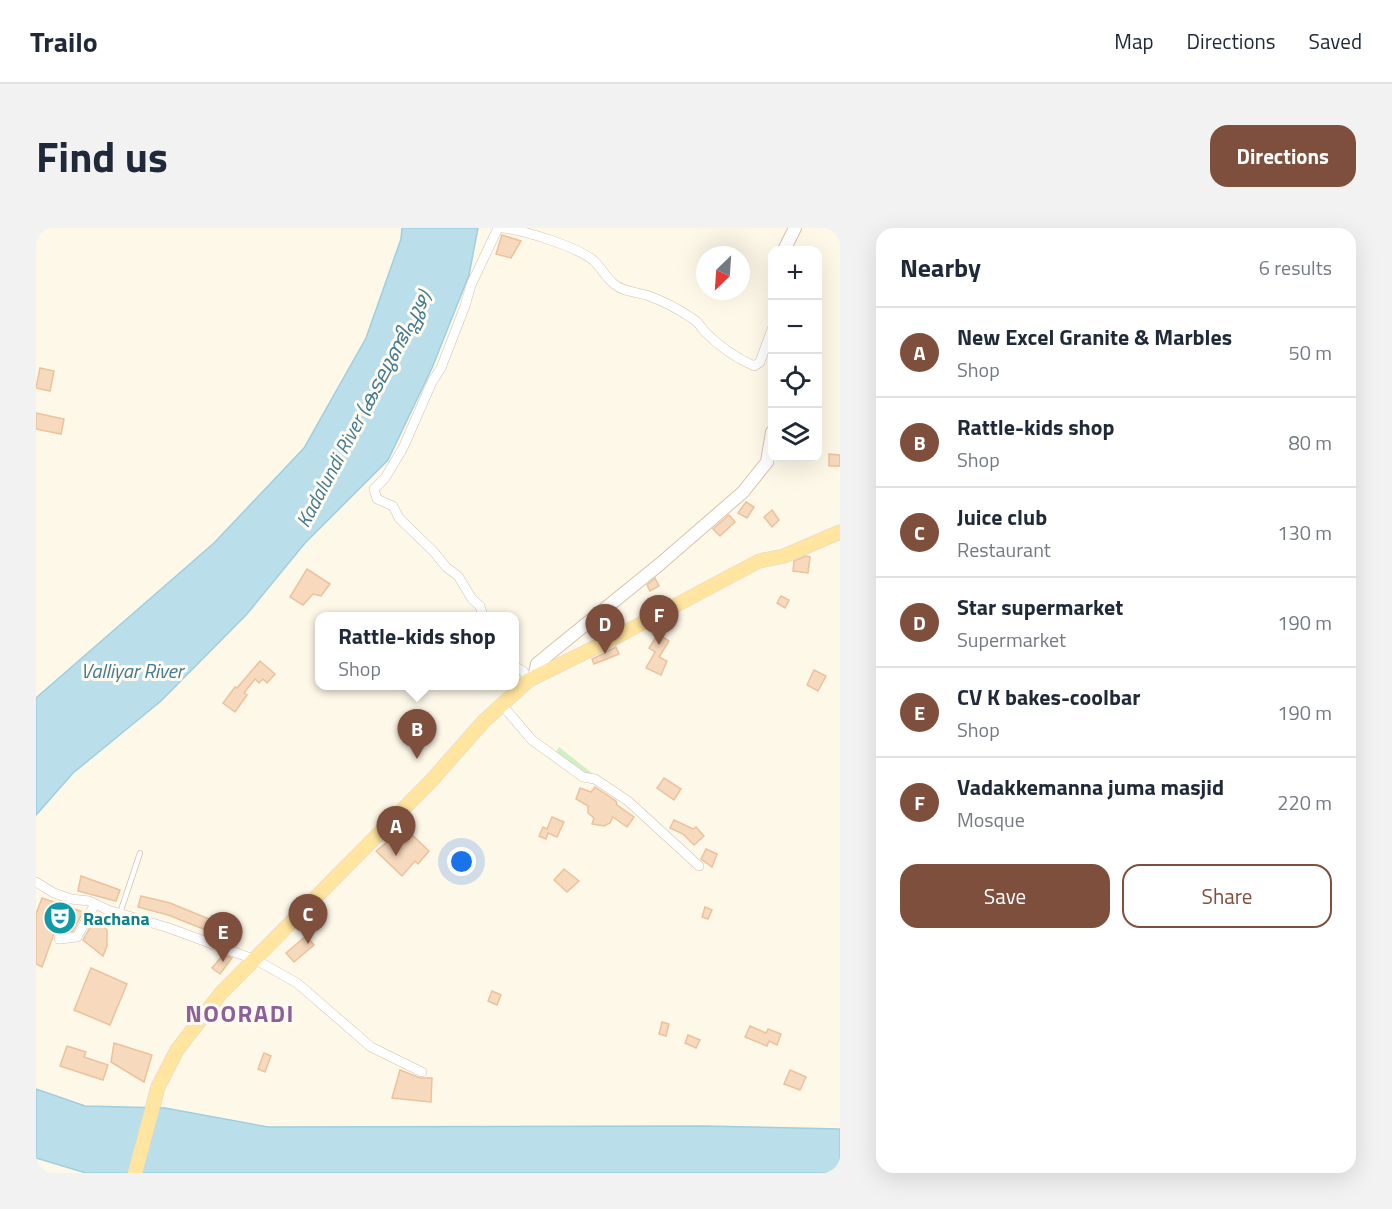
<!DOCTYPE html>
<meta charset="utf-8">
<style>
:root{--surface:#fff;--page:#f2f2f3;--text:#1f2937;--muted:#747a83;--line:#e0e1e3;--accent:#7e4f3c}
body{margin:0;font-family:"Titillium Web","Noto Sans Malayalam",sans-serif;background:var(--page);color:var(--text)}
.controls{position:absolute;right:18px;top:18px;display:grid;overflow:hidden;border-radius:12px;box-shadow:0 6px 24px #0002}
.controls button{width:54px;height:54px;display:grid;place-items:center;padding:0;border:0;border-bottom:2px solid var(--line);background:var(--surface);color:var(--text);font:30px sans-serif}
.compass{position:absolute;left:660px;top:18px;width:54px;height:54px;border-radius:50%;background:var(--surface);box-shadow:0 6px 24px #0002;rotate:205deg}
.you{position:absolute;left:426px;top:634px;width:21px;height:21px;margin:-15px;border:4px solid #fff;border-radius:50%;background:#1a73e8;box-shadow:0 0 0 9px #1a73e833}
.badge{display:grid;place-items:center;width:39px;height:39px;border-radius:50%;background:var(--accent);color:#fff;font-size:20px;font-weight:700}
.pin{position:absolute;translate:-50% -50px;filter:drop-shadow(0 2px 3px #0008)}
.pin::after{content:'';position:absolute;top:32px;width:21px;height:18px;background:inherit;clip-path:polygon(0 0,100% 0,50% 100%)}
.popup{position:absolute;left:279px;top:384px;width:204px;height:78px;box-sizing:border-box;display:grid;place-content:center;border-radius:12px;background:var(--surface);filter:drop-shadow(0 2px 4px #0005);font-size:20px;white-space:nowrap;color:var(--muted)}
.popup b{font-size:22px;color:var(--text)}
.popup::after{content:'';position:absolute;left:50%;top:100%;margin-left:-12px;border:12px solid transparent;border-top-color:var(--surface)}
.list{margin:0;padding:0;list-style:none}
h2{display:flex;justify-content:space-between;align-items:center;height:78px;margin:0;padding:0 24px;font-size:26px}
h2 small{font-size:20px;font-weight:400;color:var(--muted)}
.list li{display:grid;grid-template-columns:39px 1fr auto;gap:18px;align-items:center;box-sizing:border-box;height:90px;padding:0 24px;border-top:2px solid var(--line)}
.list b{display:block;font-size:22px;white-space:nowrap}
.list p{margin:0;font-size:20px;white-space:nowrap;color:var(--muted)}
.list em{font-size:20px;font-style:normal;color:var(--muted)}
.actions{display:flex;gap:12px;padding:18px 24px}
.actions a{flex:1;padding:14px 0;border:2px solid var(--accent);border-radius:18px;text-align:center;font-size:21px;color:var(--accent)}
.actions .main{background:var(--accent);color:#fff}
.icon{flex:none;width:33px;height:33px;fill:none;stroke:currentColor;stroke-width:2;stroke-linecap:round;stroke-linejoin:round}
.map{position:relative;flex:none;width:804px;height:945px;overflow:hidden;border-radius:18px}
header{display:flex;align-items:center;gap:36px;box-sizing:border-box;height:84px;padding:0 30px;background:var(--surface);border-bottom:2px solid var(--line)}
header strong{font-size:28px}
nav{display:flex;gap:33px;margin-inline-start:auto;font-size:21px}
.intro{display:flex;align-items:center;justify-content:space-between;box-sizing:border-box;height:144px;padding:0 36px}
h1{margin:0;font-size:42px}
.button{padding:15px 27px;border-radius:18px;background:var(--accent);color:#fff;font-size:21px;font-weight:700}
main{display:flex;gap:36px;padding:0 36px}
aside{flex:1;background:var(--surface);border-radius:18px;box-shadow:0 6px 24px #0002}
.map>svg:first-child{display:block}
.green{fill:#d1eec5}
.water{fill:#badfeb;stroke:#9fcede;stroke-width:1.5}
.building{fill:#f7dabd;stroke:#ebc29c;stroke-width:1.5}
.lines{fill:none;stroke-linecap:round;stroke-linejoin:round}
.lane-casing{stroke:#d3c1ac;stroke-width:6}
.street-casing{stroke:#d3c1ac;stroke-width:10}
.secondary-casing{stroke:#d7c2aa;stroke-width:14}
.primary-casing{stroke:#ddd6d0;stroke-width:15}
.lane{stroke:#fff;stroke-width:4.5}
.street{stroke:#fff;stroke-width:9}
.secondary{stroke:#fff;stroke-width:12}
.primary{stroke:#ffe59f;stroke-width:14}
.labels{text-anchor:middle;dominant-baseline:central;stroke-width:6;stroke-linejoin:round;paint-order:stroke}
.culture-label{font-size:18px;font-weight:bold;fill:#0d838f;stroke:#fffbf1;text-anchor:start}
.water-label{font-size:20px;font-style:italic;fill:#407b92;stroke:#fffbf1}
.district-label{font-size:24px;font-weight:bold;letter-spacing:1.5px;fill:#8c6198;stroke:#fffbf1}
</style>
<header>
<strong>Trailo</strong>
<nav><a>Map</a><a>Directions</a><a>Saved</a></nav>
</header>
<div class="intro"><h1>Find us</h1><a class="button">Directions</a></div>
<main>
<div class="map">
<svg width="804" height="945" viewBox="0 0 804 945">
<rect width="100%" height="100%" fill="#fef8e9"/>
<polygon class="green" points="523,519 557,546 552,554 541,551 519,526"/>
<g class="water">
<polygon points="366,0 442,0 433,47 396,140 352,232 269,315 211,386 125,473 37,545 0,587 0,470 178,315 268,220 330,110 365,11"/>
<polygon points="0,861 49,878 129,880 232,899 666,898 804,901 804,945 50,945 0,930"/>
</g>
<g class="building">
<polygon points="466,7 485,13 475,30 460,26"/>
<polygon points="4,140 18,143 14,163 0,160"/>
<polygon points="0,185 28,191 25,206 0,201"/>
<polygon points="793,226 804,227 804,238 793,238"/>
<polygon points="710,274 718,279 711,290 702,285"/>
<polygon points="736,282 743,292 736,299 728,289"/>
<polygon points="693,287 699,294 684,308 677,301"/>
<polygon points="770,328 774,329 772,345 757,343 758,333"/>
<polygon points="271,341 294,356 285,368 277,366 267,377 254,369"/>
<polygon points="619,350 623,358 614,363 611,357"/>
<polygon points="745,368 753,372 749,380 741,375"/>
<polygon points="622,406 633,413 623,429 631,433 625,447 610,440 619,424 613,420"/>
<polygon points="580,419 583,426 558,436 556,431"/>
<polygon points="224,433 239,446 231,455 227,451 223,455 219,451 208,465 211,467 199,484 187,475 199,459 201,460"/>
<polygon points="778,442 790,448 782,463 771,457"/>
<polygon points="628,550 645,561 638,572 621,560"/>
<polygon points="559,559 580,573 581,577 598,589 591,599 577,589 574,595 568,598 556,596 558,590 552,585 552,578 540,571 544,560 555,564"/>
<polygon points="516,589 528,594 521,609 512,605 510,611 503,608 507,599 511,601"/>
<polygon points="638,592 657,601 660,599 668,608 658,617 647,606 634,600"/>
<polygon points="369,600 393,623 382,636 379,633 366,648 340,623"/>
<polygon points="670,621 681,626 676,639 665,631"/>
<polygon points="528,641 543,653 531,664 518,652"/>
<polygon points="45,648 84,662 80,673 42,663"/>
<polygon points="105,668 134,675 173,691 170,702 132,687 102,679"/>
<polygon points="6,670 47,684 37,703 28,704 20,700 6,739 0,736 0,686"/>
<polygon points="669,679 676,682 672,691 666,689"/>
<polygon points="64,695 71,702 71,718 67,728 47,712 56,696"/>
<polygon points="270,708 278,717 258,734 250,725"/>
<polygon points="187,727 196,730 184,746 176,740"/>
<polygon points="55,740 91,756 74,797 38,782"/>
<polygon points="456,763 465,767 461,777 452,773"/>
<polygon points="626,794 633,796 630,808 623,806"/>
<polygon points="714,798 730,805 732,801 745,806 741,817 733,813 731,818 709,809"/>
<polygon points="652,807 664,812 660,820 649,815"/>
<polygon points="78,815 116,827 108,854 75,834"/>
<polygon points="31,818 50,824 48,829 72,837 67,852 24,838"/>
<polygon points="228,825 235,828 229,844 222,841"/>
<polygon points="364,842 384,850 396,850 395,874 356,870"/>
<polygon points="754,842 770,849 764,862 748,856"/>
</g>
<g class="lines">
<defs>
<polyline id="lane" points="84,685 104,625"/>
<g id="street">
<path d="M 467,0 C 490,3 539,18 557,32 C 565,39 570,50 578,56 C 587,64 602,64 613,68 C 627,73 644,82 657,91 C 663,94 665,100 669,104 C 683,118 700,130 718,138 L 724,134 L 736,101"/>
<polyline points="447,388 444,378 436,371 422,348 410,339 398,324 363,290 357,278 341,271 338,261 349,250 367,220 396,154 405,140 429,78 435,57 462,0"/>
<polyline points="478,438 487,443 493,452"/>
<polyline points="466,477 496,512 547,549 559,551 592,573 663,638"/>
<polyline points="0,654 18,665 35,671 53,673 72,682 133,700 220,732 261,755 335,819 386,844"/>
<polyline points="23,711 41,709 59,676"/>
</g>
<g id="secondary">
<polyline points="748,22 759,0"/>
<polyline points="498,450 501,436 518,422 624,336 707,264 731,234 736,204"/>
</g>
<polyline id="primary" points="99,945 122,859 141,822 185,765 395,553 448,493 493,452 582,408 723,333 748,328 804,304"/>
</defs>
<use href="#lane" class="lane-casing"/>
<use href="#street" class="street-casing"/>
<use href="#secondary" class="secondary-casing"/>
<use href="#primary" class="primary-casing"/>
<use href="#lane" class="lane"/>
<use href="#street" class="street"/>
<use href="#secondary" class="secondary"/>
<use href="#primary" class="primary"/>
</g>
<defs>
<symbol id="theatre-disc" viewBox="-11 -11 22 22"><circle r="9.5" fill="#0f9aa8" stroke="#fffbf1"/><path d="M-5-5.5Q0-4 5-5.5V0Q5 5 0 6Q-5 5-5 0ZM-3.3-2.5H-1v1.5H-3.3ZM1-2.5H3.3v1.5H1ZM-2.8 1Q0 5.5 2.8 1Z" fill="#fff"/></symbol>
</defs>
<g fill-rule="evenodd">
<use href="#theatre-disc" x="5" y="671" width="38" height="38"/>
</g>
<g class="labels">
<g class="culture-label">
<text x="47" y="690">Rachana</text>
</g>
<g class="water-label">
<text transform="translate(327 181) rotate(-62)">Kadalundi River (കടലുണ്ടിപ്പുഴ)</text>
<text x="96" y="442">Valliyar River</text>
</g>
<g class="district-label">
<text x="204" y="785">NOORADI</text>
</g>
</g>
</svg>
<div class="controls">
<button>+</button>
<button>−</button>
<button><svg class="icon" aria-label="locate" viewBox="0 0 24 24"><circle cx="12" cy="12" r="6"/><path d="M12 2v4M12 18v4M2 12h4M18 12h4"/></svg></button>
<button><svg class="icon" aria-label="layers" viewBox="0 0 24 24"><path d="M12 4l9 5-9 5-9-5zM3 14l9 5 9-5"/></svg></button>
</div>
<svg class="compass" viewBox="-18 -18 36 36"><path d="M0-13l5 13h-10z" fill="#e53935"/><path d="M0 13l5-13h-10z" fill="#747a83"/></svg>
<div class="you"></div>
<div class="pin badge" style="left:360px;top:628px">A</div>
<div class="pin badge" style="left:381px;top:531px">B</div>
<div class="popup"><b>Rattle-kids shop</b>Shop</div>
<div class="pin badge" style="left:272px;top:716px">C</div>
<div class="pin badge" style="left:569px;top:426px">D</div>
<div class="pin badge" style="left:187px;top:734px">E</div>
<div class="pin badge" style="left:623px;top:417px">F</div>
</div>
<aside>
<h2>Nearby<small>6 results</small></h2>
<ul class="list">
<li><span class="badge">A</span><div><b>New Excel Granite &amp; Marbles</b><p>Shop</p></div><em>50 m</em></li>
<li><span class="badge">B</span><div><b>Rattle-kids shop</b><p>Shop</p></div><em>80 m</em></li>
<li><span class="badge">C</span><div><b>Juice club</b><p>Restaurant</p></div><em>130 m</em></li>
<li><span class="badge">D</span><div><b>Star supermarket</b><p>Supermarket</p></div><em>190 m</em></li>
<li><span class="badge">E</span><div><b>CV K bakes-coolbar</b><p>Shop</p></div><em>190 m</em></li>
<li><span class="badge">F</span><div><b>Vadakkemanna juma masjid</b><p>Mosque</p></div><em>220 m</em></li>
</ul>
<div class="actions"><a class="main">Save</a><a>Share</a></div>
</aside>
</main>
